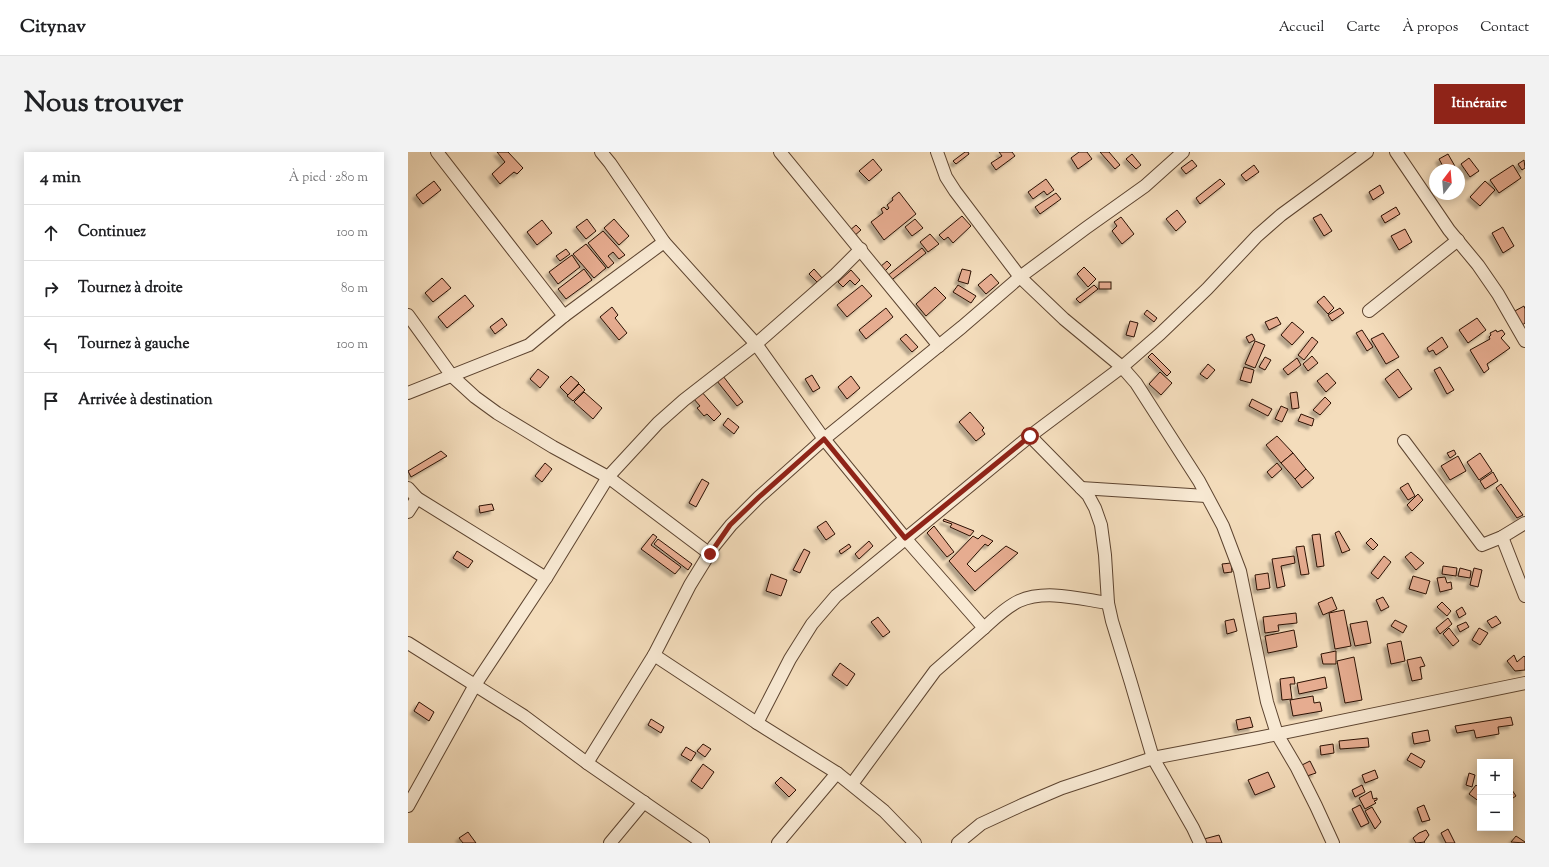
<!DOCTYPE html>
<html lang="fr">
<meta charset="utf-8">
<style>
:root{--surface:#fff;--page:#f2f2f2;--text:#202124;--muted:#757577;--line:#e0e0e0;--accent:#8f2418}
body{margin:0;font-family:"Sorts Mill Goudy",serif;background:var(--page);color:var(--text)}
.controls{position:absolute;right:12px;bottom:12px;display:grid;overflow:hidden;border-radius:0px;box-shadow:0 2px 10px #0003}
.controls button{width:36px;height:36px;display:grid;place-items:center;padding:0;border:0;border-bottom:1px solid var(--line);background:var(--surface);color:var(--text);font:20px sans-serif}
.compass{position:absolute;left:1021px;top:12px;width:36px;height:36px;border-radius:50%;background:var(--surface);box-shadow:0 2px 10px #0003;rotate:16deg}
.stop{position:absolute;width:12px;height:12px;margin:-9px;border:3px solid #8f2418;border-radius:50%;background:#fff}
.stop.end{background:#8f2418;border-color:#fff;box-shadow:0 1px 4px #0008}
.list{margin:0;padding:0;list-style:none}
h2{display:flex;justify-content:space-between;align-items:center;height:52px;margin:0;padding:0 16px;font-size:17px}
h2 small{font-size:13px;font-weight:400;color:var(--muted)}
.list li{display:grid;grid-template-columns:26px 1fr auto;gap:12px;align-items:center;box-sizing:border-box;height:56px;padding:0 16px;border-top:1px solid var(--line)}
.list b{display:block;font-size:15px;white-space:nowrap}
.list em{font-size:13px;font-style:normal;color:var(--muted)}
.icon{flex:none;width:22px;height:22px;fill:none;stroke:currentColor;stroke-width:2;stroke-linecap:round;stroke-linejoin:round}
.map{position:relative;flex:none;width:1117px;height:691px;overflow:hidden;border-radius:0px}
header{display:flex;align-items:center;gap:24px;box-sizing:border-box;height:56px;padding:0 20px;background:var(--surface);border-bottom:1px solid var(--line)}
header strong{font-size:19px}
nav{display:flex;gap:22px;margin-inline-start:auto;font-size:14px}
.intro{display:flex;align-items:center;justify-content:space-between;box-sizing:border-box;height:96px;padding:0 24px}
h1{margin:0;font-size:28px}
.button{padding:10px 18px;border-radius:0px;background:var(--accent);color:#fff;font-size:14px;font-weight:700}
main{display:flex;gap:24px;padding:0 24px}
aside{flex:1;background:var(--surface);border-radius:0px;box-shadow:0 2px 10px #0003}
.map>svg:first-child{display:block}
.building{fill:#e6ac90;stroke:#2b1102;filter:url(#shadow)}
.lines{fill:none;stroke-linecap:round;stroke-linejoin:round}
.minor-casing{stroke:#5d4430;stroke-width:14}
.minor{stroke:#f8e9d3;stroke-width:12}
.route{stroke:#8f2418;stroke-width:5}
</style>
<header>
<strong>Citynav</strong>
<nav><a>Accueil</a><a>Carte</a><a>À propos</a><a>Contact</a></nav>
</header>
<div class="intro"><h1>Nous trouver</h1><a class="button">Itinéraire</a></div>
<main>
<aside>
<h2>4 min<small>À pied · 280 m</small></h2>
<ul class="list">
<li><svg class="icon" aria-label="ahead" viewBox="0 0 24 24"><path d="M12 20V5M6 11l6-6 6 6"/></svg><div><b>Continuez</b></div><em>100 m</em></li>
<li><svg class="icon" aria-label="right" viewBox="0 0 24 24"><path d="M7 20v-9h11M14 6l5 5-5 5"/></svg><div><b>Tournez à droite</b></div><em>80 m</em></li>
<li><svg class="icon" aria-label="left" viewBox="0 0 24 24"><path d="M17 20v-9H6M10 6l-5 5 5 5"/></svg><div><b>Tournez à gauche</b></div><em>100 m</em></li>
<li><svg class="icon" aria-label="arrive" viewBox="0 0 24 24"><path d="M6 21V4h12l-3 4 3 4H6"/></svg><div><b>Arrivée à destination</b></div></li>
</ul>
</aside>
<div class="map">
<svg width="1117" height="691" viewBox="0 0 1117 691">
<defs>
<filter id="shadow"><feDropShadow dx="-3.5" dy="3.5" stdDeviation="1" flood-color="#0004"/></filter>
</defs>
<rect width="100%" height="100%" fill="#f4ddbc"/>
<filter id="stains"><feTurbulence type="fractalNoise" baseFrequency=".005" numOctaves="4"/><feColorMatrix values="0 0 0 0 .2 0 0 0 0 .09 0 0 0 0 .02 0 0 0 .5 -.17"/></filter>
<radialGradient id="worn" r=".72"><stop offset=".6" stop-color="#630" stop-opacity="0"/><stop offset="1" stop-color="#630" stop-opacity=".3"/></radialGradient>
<g class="building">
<polygon points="89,0 100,0 115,16 109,22 106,20 92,32 84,22 97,10"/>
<polygon points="557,0 560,0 561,2 548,12 545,9"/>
<polygon points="591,0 604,0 607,4 588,18 583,11 594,4"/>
<polygon points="671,0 679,0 684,7 670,17 663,6"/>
<polygon points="692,0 701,0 712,13 707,17"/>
<polygon points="724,2 733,13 728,17 718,7"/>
<polygon points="1040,2 1048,16 1044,18 1037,18 1031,7"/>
<polygon points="1061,6 1071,19 1062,25 1053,12"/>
<polygon points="465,7 474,18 461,29 451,19"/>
<polygon points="784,8 789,14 778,22 773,16"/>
<polygon points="1116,8 1117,16 1114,18 1110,12"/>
<polygon points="846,13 851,20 838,29 833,23"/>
<polygon points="1105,13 1113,26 1091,41 1082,28"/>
<polygon points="638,27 646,38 639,43 636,39 625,47 620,40"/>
<polygon points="812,27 817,32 792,52 788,46"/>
<polygon points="26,29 33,38 15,52 8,43"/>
<polygon points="1077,29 1087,38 1072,54 1062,45"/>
<polygon points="972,33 976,41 965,48 961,40"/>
<polygon points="491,40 508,62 476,88 463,70 475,61 473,57 476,55 479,58 481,56 479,53 485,48 484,46"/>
<polygon points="648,41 653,47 632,62 627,55"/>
<polygon points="988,55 992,62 977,71 973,64"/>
<polygon points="769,58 778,70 768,79 758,67"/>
<polygon points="913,62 924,79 916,84 905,66"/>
<polygon points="554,64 563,74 545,91 540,85 536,88 531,83"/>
<polygon points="713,65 726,82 714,92 704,79 709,74 706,70"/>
<polygon points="179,67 188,79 178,87 168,75"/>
<polygon points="206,67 221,84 211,93 196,76"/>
<polygon points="507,67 515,76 504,84 497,75"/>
<polygon points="134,68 144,81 129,93 119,80"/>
<polygon points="448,73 453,78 446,84 441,79"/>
<polygon points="1095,75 1106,94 1095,101 1084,81"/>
<polygon points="997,77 1004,90 991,98 983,84"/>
<polygon points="195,79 217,103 211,107 205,100 200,104 206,111 200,116 180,91"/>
<polygon points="522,82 531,92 520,100 512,90"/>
<polygon points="178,92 198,116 186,126 165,102"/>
<polygon points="514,96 518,101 481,130 478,125"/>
<polygon points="158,97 162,102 152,109 148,104"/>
<polygon points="164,103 172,115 150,132 141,120"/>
<polygon points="479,109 483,113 476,120 472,115"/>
<polygon points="676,115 688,127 680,135 669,122"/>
<polygon points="176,117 184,128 158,147 150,137"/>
<polygon points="406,117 415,127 410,131 401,122"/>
<polygon points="554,117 563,119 560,132 550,129"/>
<polygon points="443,118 452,128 447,133 442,128 435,135 430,130"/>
<polygon points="583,122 591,131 578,142 570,133"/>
<polygon points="34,126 43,136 25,150 17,141"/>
<rect x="691" y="130" width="12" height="7"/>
<polygon points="454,133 464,144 439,165 429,153"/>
<polygon points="550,133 568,144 563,151 545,140"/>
<polygon points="686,133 690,137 672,151 668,147"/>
<polygon points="527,135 538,146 518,164 508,152"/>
<polygon points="57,143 66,154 39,176 30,165"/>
<polygon points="916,144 926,156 920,162 909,150"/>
<polygon points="1116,154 1117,157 1117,171 1113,174 1105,160"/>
<polygon points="204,155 210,163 207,166 219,181 211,188 192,165"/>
<polygon points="478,156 485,165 458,187 451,178"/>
<polygon points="932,156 936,161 924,169 920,163"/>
<polygon points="739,158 749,166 746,170 736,162"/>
<polygon points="869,165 873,172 861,178 857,170"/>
<polygon points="94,166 99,173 87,182 82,175"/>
<polygon points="1069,166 1078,178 1060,191 1051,178"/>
<polygon points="722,169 730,171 726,185 718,183"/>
<polygon points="884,170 896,180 884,193 873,183"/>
<polygon points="954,178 965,195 959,199 948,181"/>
<polygon points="1088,178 1089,180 1094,178 1097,182 1093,186 1102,196 1079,212 1081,217 1076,221 1062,198 1082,187 1081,185 1083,183 1082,181"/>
<polygon points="975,181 991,205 978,212 963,187"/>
<polygon points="498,182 510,195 504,200 492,187"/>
<polygon points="844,182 847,188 841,191 838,185"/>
<polygon points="904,185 910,190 896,208 890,203"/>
<polygon points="1034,185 1040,195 1028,203 1025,198 1021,200 1019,196"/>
<polygon points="847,189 857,193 847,216 837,212"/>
<polygon points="744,201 763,220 759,224 740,205"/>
<polygon points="904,204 910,211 900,219 895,212"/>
<polygon points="857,205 863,208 857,218 851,215"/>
<polygon points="889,206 893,213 880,223 875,217"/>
<polygon points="800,212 807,218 799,227 792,222"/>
<polygon points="836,215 846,218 843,231 832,228"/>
<polygon points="1032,215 1046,238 1039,242 1026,218"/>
<polygon points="130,217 141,225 132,236 122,227"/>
<polygon points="990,217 1004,237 991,246 977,227"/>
<polygon points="752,220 764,231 753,243 741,232"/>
<polygon points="919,221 928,231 918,240 909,229"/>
<polygon points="404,223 412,236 405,240 397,227"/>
<polygon points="163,224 171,231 160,243 152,235"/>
<polygon points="315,224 335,250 329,254 309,229"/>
<polygon points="443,224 452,236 439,247 430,235"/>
<polygon points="171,232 177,238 165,249 159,244"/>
<polygon points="293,239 313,262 306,269 299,262 296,264 289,256 292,254 285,246"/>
<polygon points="176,240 194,256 185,267 166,250"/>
<polygon points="889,240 891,256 884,257 882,241"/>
<polygon points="917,245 923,251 912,263 905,258"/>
<polygon points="844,247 864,257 860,264 841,254"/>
<polygon points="873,254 880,257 874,270 867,267"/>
<polygon points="562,260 576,276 574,278 577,282 568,289 551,270"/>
<polygon points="893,262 906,267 904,274 890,269"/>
<polygon points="320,266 331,275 326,282 315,273"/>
<polygon points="869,284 885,301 873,311 858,293"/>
<polygon points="1046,298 1048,302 1042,306 1039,301"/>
<polygon points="33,299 39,304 3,325 0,319"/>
<polygon points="885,301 898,317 887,327 873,311"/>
<polygon points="1072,301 1084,319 1071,328 1059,310"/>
<polygon points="1050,304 1058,319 1042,328 1033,314"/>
<polygon points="137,311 144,317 134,330 127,324"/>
<polygon points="869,311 874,317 864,326 859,320"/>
<polygon points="898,317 906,326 894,336 887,327"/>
<polygon points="1085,320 1090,329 1077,337 1072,329"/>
<polygon points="294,327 301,331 288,355 281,351"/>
<polygon points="1000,331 1007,344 1000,348 992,336"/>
<polygon points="1093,332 1115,363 1109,366 1088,336"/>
<polygon points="1010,342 1015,348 1004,359 999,353"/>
<polygon points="84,352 86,358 72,361 71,354"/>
<polygon points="536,367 566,379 562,384 542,375 544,372 535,369"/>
<polygon points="418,369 427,382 418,388 409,375"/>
<polygon points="526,374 546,400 539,405 519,381"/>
<polygon points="931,379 942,398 934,401 927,381"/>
<polygon points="245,382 249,385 243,393 273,415 267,422 233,397"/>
<polygon points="912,382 916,414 909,415 904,383"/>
<polygon points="574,383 585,389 580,394 577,392 559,412 567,420 598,394 610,401 567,439 541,409 565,384 570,387"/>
<polygon points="963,386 970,393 965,398 958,391"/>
<polygon points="250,387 284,412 280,418 246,392"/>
<polygon points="461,389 465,394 451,407 447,402"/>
<polygon points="441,392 443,395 433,402 431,399"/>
<polygon points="896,394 901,422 893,423 888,395"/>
<polygon points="396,397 402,400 392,421 385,418"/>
<polygon points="49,399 65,409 60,416 45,406"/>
<polygon points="1003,400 1016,411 1008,418 997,405"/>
<polygon points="886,404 887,411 873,414 877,434 869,436 864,407"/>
<polygon points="976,404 983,410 970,427 963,421"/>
<polygon points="823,411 824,420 816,421 814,412"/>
<polygon points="1035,414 1049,416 1048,424 1034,422"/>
<polygon points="1052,416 1063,419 1062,426 1050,424"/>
<polygon points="1066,416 1074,418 1070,435 1062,433"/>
<polygon points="860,421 862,436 849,438 847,423"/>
<polygon points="363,422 379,428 373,444 358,439"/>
<polygon points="1005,424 1022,429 1018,442 1001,437"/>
<polygon points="1037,425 1039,431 1043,430 1044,437 1032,440 1029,426"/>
<polygon points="924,445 929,457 915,463 910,451"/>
<polygon points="975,445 981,455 973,459 968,448"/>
<polygon points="1034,450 1043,459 1039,464 1029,455"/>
<polygon points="1054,455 1058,462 1051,466 1048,459"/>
<polygon points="936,458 943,494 927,497 921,461"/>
<polygon points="888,461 889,471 870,473 871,479 857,481 855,465"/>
<polygon points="1088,464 1093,471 1084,476 1079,469"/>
<polygon points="470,465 482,480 475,485 463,470"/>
<polygon points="1040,466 1044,472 1032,482 1028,476"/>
<polygon points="826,467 829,479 819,482 817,469"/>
<polygon points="987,468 999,474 995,481 983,474"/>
<polygon points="959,469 963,491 947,494 942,472"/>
<polygon points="1058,470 1061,475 1052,480 1049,474"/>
<polygon points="1041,476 1051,489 1045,494 1035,482"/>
<polygon points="1071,476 1080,481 1072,493 1064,488"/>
<polygon points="886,478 889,495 860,501 857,484"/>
<polygon points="993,489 997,509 983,512 979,492"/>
<polygon points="928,499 928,512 915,512 913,502"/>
<polygon points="1106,503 1109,510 1116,504 1117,505 1117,518 1107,519 1099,509"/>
<polygon points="946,505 954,548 937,551 929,509"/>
<polygon points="1013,505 1017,514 1012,515 1014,527 1004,529 999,508"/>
<polygon points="432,511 447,522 439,534 424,523"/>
<polygon points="886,525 887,532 882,532 884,547 874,548 872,527"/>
<polygon points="917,525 919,536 891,542 889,531"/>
<polygon points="905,544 906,551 912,550 914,559 885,564 882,548"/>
<polygon points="11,550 26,560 21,569 6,559"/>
<polygon points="842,565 845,575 830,578 828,568"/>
<polygon points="1103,565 1105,573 1090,575 1091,582 1068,586 1066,578 1049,581 1047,574"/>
<polygon points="243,567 256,575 253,581 240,573"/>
<polygon points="1020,578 1022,589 1006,592 1004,581"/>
<polygon points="960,586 961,595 932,597 931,589"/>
<polygon points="295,592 303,597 297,605 289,599"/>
<polygon points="925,592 926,601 913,603 912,594"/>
<polygon points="278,595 288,601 283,609 273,603"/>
<polygon points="1003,601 1017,609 1013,616 999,608"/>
<polygon points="902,609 908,621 899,624 894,613"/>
<polygon points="295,612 306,620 294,637 283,629"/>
<polygon points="967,618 970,626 957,631 954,623"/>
<polygon points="860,620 867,635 847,643 840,628"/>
<polygon points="1061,621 1067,623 1064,635 1058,633"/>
<polygon points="373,625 388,638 381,645 367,631"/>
<polygon points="954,633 957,640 947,645 944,638"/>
<polygon points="1068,633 1072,637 1072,650 1061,642"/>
<polygon points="1102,635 1108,644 1102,648"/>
<polygon points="963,639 965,647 969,646 969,648 966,649 968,651 957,657 951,646"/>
<polygon points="952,653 961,671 953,675 944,657"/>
<polygon points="1016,653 1022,668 1014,670 1009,656"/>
<polygon points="964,655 973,670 967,677 957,659"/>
<polygon points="1040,677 1047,691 1038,691 1033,681"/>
<polygon points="1018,678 1021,683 1016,690 1017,690 1008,691 1005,686 1011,681"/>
<polygon points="60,680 68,691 55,691 51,686"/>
<polygon points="811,683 814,691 797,691 796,687"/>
<polygon points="1108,684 1117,690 1117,691 1103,690"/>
</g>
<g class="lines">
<defs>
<g id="minor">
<polyline points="29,0 156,164"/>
<polyline points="193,0 202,11 256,90 348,192 416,287 497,386 576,476 527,519 444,632"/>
<polyline points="372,0 531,194"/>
<polyline points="529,0 538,25 547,39 612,125 656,167 714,215 728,231 791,329 815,374 832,419 859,550 869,582 889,616 908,654 925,691"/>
<polyline points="988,0 1041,78 1070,113 1090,142 1117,189"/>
<polyline points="961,159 1050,88"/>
<polyline points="0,163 44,224 67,245 89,261 145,295 200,325 302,402"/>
<polyline points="0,241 121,193 156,164 256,90"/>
<polyline points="622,284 680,343 687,356 693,373 697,403 700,451 704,469 723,531 745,606 785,676 792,691"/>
<polyline points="996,289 1074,393 1094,385 1117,371"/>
<polyline points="0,336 9,346 138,426"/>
<polyline points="673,336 798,344"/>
<polyline points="0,360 9,346"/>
<polyline points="1094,385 1117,444"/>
<path d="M 576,476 C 587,466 598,455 611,449 C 638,437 672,447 700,451"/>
<polyline points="0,491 116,564 179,611 295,691"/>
<polyline points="246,503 349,571 429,621 476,659 507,691"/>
<polyline points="349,571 382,507 404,472 428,444 622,284 714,215 752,182 799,137 849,84 873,63 959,0"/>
<polyline points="179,611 246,503 282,433 306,394 323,373 351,345 416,287 554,175 612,125 678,76 737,34 775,0"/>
<polyline points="0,654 67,533 138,426 200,325 250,271 276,248 348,192 428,122 453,97"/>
<polyline points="202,691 236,650"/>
<polyline points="370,691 429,621"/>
<polyline points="550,691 573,672 614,653 654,636 745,606 850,586 1117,531"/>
</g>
</defs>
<use href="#minor" class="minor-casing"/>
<use href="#minor" class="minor"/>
</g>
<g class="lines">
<polyline class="route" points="302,402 322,373 351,345 416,287 497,386 622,284"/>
</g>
<rect width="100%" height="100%" filter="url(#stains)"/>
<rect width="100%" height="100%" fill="url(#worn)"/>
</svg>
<div class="controls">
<button>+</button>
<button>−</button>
</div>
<svg class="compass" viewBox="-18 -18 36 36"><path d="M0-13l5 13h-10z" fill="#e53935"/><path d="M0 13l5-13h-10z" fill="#757577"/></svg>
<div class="stop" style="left:622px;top:284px"></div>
<div class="stop end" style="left:302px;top:402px"></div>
</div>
</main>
